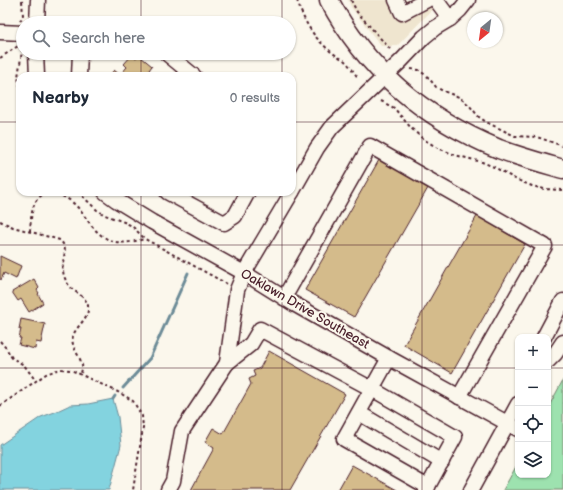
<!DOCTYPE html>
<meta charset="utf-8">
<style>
:root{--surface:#fff;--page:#f2f2f3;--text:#1f2937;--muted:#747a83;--line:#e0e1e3}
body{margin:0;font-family:"Balsamiq Sans",sans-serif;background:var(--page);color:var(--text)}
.controls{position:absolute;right:12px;bottom:12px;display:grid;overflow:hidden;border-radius:8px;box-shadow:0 1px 3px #0004}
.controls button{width:36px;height:36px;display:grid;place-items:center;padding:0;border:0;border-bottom:1px solid var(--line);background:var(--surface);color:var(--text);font:20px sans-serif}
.compass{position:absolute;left:467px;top:12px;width:36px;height:36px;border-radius:50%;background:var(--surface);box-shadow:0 1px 3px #0004;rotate:209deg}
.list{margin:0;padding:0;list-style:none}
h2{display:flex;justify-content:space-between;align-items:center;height:52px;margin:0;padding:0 16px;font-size:17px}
h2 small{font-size:13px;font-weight:400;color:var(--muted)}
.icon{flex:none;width:22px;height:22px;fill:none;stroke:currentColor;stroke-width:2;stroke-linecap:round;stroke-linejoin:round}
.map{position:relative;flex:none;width:563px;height:490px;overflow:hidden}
.search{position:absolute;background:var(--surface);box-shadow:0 1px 3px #0004;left:16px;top:16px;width:280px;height:44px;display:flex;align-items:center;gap:10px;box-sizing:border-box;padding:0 14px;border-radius:22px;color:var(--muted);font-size:15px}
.panel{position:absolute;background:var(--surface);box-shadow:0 1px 3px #0004;left:16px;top:72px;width:280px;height:124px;border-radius:12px}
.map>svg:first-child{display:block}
.built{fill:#efe5cf}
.green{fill:#9de2af;stroke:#74806d}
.water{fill:#83d3df;stroke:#6c8b97}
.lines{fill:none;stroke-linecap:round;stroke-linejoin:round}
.stream{stroke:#6c8b97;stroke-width:3}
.building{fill:#d4bb8b;stroke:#4a1f2b}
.minor-casing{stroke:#4a1f2b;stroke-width:17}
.major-casing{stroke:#4a1f2b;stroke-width:21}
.path{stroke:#4a1f2b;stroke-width:2;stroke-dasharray:3 3;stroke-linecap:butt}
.minor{stroke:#fbf7ec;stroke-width:14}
.major{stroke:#fbf7ec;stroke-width:18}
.grid{fill:none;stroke:#4a1f2b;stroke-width:1;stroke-opacity:0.55}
.labels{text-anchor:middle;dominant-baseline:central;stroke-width:4;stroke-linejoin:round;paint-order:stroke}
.street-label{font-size:13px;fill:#4a1f2b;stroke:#fbf7ec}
</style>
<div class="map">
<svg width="563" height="490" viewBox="0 0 563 490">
<rect width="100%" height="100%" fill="#fbf7ec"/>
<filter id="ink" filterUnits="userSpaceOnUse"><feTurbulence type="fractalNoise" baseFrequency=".025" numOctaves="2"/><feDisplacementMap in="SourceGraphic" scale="8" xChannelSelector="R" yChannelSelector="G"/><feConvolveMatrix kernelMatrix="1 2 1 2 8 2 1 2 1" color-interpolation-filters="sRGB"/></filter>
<g filter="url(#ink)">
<polygon class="built" points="348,0 444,0 431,11 397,46 381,46 351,7"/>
<polygon class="green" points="563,380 563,490 503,490 518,463 518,475 548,475 548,408"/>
<polygon class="water" points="113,399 118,417 121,445 109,490 0,490 0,445 41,417 55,412 70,405 88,404"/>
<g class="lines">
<g class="stream">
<polyline points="123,388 150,358 188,273"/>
<polyline points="113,399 115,396"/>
</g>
</g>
<g class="building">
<polygon points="132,55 136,58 139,55 141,57 152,66 149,70 156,76 109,76 114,70 120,75 127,67 124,64"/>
<polygon points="379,160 428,188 354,317 305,290"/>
<polygon points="477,216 525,244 452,373 404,345"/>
<polygon points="0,256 21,266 16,279 4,273 1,280 0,279"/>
<polygon points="34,279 39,288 37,290 39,293 38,294 43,303 29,312 21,299 18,301 12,292"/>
<polygon points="21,319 45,324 41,343 36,342 35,349 19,345 21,338 19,338 21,329 19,329"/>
<polygon points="269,351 345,394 290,490 191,490 214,448 205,442 213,428 223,434 251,384 249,379 255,376 253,371 260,368"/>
<polygon points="352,465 397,490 338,490"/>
</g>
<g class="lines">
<defs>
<g id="minor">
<polyline points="396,0 402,13 427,0"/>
<polyline points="436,0 450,19"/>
<polyline points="37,23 38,0"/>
<polyline points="0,32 23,33"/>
<polyline points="36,53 37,76"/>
<polyline points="166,53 194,76"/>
<polyline points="79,76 80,53"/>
<polyline points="105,192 116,200 152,222 244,273 294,304 389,358 518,429"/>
<polyline points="167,192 224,223 235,216 248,192"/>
<polyline points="292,192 317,148 332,127 401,61 424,37 435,28 450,19 460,10 468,0"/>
<polyline points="284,298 370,146 545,246 459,397"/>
<polyline points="544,337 563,301"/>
<polyline points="389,358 344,439 428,487"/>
<polyline points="548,361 555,354 563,342"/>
<polyline points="227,363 251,344 260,329 372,389 455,437 426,490"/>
<polyline points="359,413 442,462"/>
<polyline points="168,490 173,481 182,431 227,363 237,290 244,273 292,192"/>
<polyline points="471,490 518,404"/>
</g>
<path id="major" d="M 329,0 C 366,70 426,119 499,149 C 520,157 542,163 563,169"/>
</defs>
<use href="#minor" class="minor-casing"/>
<use href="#major" class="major-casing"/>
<g class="path">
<path d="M 297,0 C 303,20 313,37 329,50 C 334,55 340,57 345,61 C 350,66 354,72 358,78"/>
<polyline points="351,0 357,12 390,49"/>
<polyline points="20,21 23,16 22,0"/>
<polyline points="0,58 21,44 22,51 18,77 20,87"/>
<polyline points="411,69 419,70 428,77 436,87 443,91 459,97 469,105 479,117 486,122 515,136 537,137 563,146"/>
<polyline points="381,101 394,108 411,128 423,139 438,148 455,155 482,162 494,167 515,179 532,186 544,189 563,190"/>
<polyline points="78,192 97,210 105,215 124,222 132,226 145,239 227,284"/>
<path d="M 0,221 L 13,227 L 60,240 C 68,249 64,253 63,263 C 62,271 64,278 68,284 C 73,292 87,297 88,306 C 90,318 76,326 73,336 C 70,347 80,355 82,365 C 83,368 81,371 81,374"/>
<path d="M 30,231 C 31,219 31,198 45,194 C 50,193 56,194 60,195 C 83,204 86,226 104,237 C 117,246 131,242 145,239"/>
<polyline points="0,341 6,348 12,358 24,365 36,381"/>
<polyline points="0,406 46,374 60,369 71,370 120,393 133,401 142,416 143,428 133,490"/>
</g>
<use href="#minor" class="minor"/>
<use href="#major" class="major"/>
</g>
</g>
<path class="grid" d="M 141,0 L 141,23M 282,0 L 282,23M 422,0 L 422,490M 141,53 L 141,76M 282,53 L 282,76M 0,122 L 20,122M 292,122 L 563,122M 141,192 L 141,490M 282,192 L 282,490M 0,245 L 563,245M 0,368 L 518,368M 548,368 L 563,368"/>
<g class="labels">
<g class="street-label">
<text transform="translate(305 309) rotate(30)">Oaklawn Drive Southeast</text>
</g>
</g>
</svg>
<div class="controls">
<button>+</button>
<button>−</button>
<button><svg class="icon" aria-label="locate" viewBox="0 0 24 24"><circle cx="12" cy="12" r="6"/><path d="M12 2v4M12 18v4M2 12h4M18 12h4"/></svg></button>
<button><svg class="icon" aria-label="layers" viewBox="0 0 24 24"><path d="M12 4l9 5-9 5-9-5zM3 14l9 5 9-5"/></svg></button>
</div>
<svg class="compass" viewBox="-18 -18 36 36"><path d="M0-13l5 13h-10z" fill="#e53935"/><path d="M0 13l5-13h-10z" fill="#747a83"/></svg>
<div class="search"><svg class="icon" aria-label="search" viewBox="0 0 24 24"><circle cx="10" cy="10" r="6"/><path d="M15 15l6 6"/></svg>Search here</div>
<section class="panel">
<h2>Nearby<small>0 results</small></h2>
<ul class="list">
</ul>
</section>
</div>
